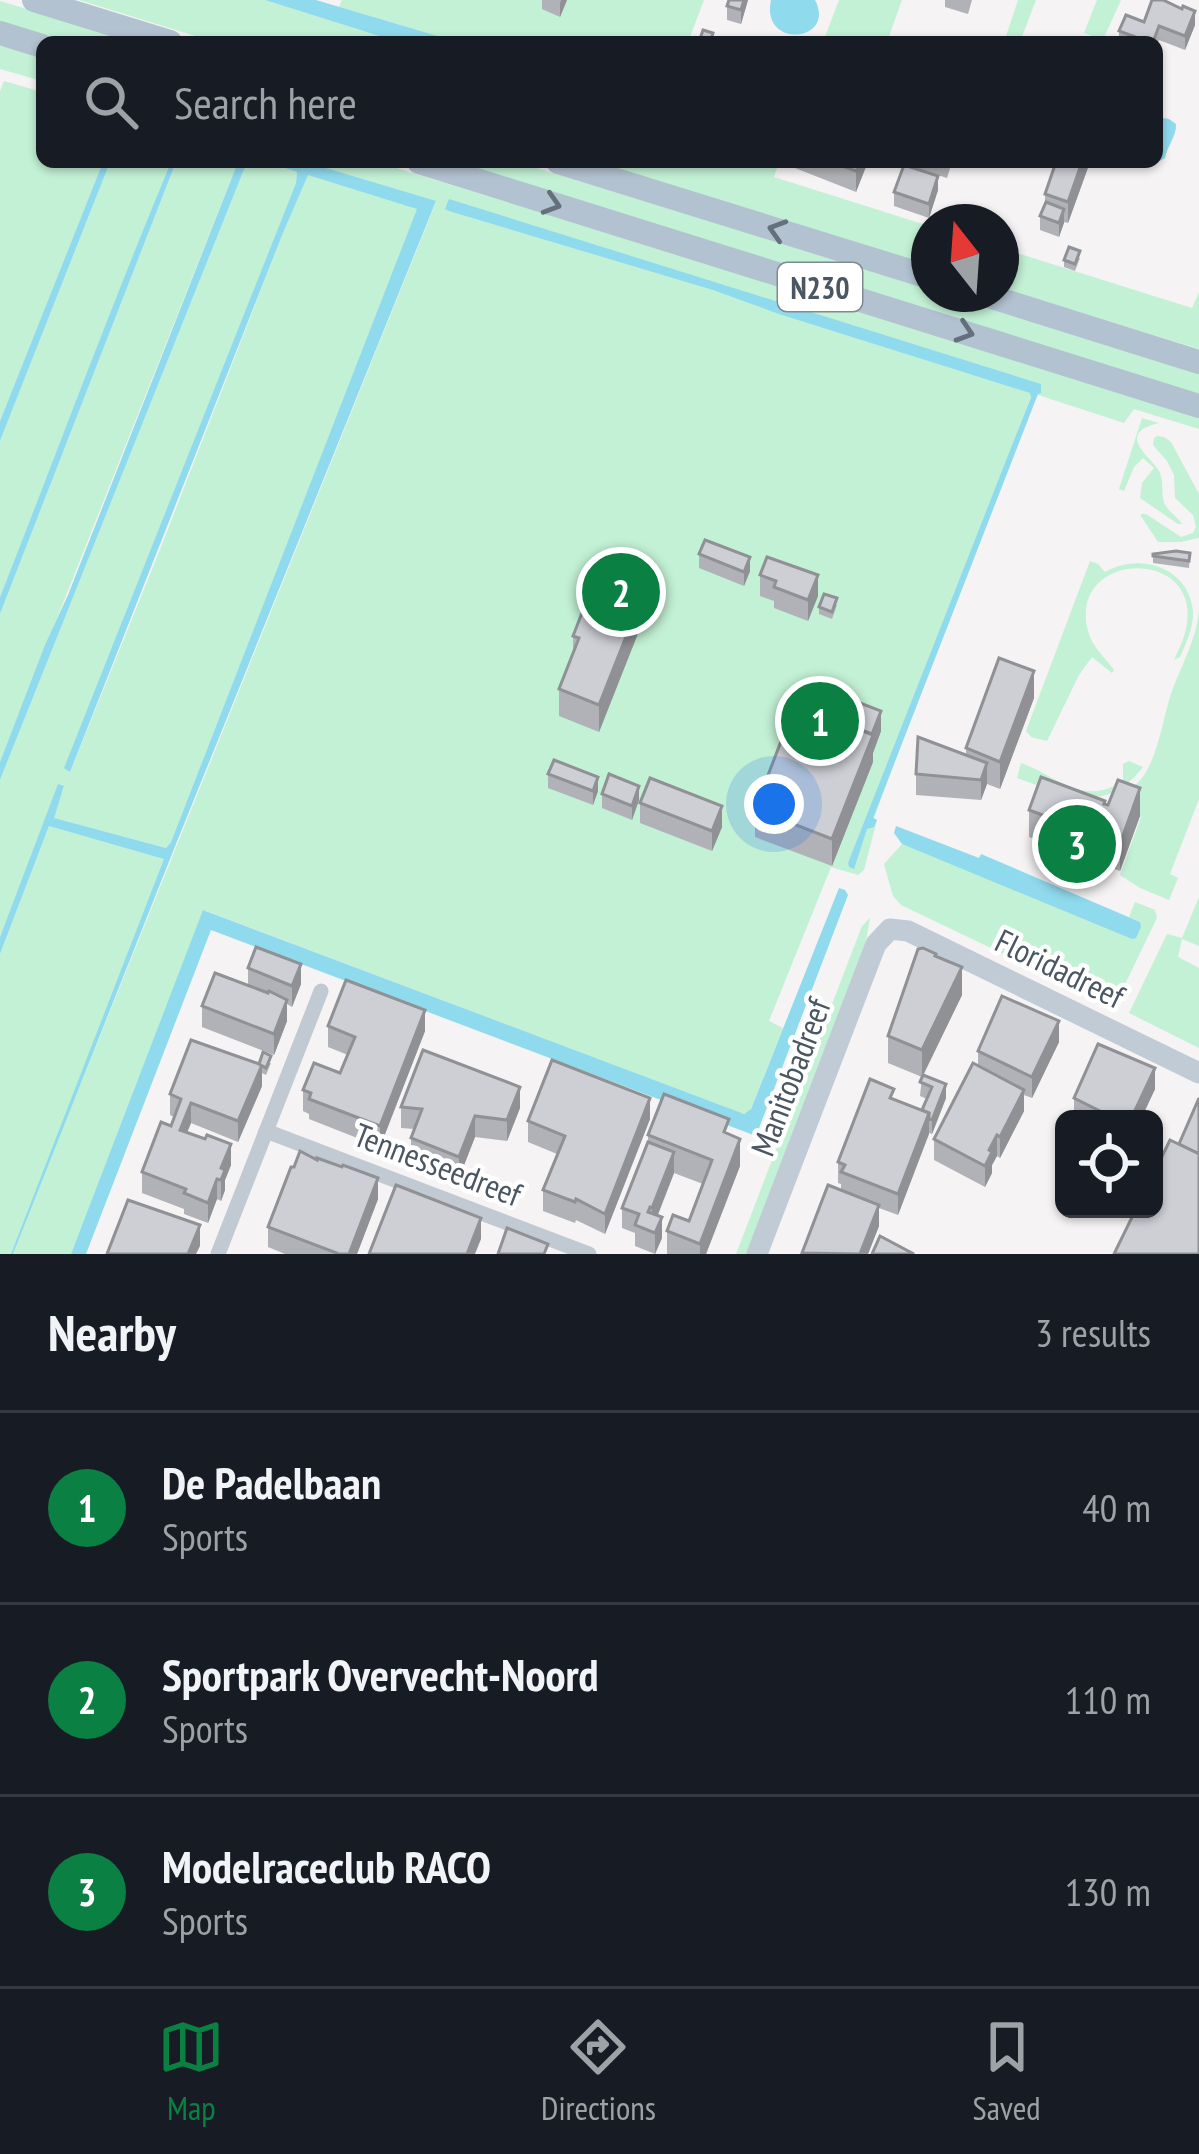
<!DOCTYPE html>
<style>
:root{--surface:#171b24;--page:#20242c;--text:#f1f3f6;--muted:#9ea1a6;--line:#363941;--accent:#0b8043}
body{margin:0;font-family:"PT Sans Narrow",sans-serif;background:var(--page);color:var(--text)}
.controls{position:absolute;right:36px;bottom:36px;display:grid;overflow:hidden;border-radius:18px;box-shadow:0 3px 9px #0004}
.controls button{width:108px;height:108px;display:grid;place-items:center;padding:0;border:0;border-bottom:3px solid var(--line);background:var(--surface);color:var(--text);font:60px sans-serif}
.compass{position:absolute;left:911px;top:204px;width:108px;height:108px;border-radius:50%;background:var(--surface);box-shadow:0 3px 9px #0004;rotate:343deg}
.you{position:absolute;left:774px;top:804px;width:42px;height:42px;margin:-30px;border:9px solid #fff;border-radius:50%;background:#1a73e8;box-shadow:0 0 0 18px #1a73e833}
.badge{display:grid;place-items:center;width:78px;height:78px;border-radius:50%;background:var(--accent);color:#fff;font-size:39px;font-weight:700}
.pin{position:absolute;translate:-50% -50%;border:6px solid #fff;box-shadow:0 3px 12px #0006}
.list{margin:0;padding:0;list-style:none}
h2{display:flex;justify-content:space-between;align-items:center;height:156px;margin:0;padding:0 48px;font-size:51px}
h2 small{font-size:39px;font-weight:400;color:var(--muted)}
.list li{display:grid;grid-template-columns:78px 1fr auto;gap:36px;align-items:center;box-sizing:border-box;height:192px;padding:0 48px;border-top:3px solid var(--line)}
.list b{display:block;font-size:45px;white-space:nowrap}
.list p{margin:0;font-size:39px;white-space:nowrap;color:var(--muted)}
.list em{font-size:39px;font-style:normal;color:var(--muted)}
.icon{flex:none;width:66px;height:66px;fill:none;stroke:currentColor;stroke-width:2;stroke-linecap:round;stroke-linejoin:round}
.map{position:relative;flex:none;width:1199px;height:1254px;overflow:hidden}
.search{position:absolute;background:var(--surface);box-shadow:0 3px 9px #0004;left:36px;right:36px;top:36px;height:132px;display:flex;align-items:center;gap:30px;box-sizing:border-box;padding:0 42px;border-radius:18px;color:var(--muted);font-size:45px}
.sheet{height:732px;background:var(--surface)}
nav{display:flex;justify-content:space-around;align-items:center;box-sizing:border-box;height:168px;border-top:3px solid var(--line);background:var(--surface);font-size:33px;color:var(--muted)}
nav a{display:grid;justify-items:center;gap:6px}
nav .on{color:var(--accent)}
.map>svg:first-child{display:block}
.green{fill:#c3f1d5}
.water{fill:#90daee}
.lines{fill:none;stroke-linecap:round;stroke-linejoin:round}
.street{stroke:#c1cad2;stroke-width:15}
.secondary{stroke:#c1cbd6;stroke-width:21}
.primary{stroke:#b3c2d1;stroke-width:24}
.wall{fill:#b0b2b7}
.shaded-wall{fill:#909195}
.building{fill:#cdcfd5;stroke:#909195;stroke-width:3}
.oneway{stroke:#64717d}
.labels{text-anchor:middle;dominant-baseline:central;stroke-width:9;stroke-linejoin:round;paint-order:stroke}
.shield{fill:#fff;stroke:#808990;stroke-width:3}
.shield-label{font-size:30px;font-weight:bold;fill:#4a5661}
.street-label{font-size:33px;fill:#4a5661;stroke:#fff}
</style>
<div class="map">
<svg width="1199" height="1254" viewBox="0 0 1199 1254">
<rect width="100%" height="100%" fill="#f5f3f3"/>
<g class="green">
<polygon points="79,0 265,0 398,42 215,42"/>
<polygon points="342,0 704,0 688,42 458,42 339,7"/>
<polygon points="839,0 902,0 887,42 823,42"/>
<polygon points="1018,0 1036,0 1020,42 1004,42"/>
<polygon points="1097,0 1121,0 1103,40 1084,33"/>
<polygon points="0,1 138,42 49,42 0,27"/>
<polygon points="0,45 42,57 42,81 0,69"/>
<polygon points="4,81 42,92 42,162 103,162 0,421 0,91"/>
<path d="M 110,162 L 171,162 C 112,306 57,452 0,597 L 0,441 Z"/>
<polygon points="176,162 238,162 0,762 0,614"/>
<polygon points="247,162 267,162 297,172 296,183 65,767 70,772 159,552 283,233 308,174 418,208 171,842 166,848 53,818 64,787 59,785 0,937 0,780"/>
<polygon points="306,162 377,162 1199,415 1199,429 1134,409 1124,423 1032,393 874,818 877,820 864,870 858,875 831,867 769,1021 783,1028 750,1111 742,1114 204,910 71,1254 13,1254 62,1128 11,1254 0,1254 0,954 49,826 165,858 75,1098 436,202"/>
<polygon points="438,162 517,162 914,284 929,289 929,294 945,294 1199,373 1199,398"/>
<polygon points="596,162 779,162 774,177 929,226 929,265"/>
<polygon points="1001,248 1192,308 1199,292 1199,349 1001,288"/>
<path d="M 1142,418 L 1159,423 C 1112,434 1154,458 1160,473 C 1164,483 1161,492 1164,502 C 1167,511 1178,517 1182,524 L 1178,524 L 1140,498 L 1142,483 L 1154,468 L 1143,458 L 1134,467 L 1124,491 L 1119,489 Z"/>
<polygon points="1158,436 1164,437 1171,442 1199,494 1199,538 1181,542 1158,542 1141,516 1141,514 1146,514 1181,537 1193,533 1196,527 1193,515 1175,498 1174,475 1167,461 1153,445 1154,438"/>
<path d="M 1090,561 L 1098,564 L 1105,572 C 1139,552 1189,567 1193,611 C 1194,627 1186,643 1180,657 L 1174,660 C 1179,649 1185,637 1187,624 C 1199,546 1067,551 1088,631 C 1092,647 1105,657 1114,670 L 1112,673 L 1092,657 L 1079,675 L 1047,741 L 1031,737 L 1026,731 Z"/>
<path d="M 1199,611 L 1199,799 L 1170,874 L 1178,878 L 1169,900 L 1140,888 L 1120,875 L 1141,817 L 1117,807 C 1124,792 1138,786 1146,772 C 1160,748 1163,717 1172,691 C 1182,664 1196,640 1199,611 Z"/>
<path d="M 1129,761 L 1143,767 C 1105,816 1066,795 1017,778 L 1021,763 C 1056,775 1082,808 1123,781 L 1123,764 Z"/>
<polygon points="902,844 971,871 1140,922 1129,917 1135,902 1155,910 1157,918 1114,1007 901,905 893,896 884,864"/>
<polygon points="1199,897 1199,946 1182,939 1178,957 1199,968 1199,1048 1129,1013 1167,934 1182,938"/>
<polygon points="870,918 863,958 751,1254 736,1254 862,926"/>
</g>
<g class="water">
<polygon points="265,0 316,0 458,42 398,42"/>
<path d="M 771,0 L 815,0 C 837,42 760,50 771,0 Z"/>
<path d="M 1157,117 L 1169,119 L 1176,124 C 1177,135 1167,147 1165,158 L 1151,166 L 1148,162 L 1157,162 Z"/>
<polygon points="103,162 110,162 0,441 0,421"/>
<path d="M 171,162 L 176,162 L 0,614 L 0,597 C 57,452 111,306 171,162 Z"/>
<polygon points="238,162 247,162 0,780 0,762 45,645 68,595"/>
<polygon points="267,162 306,162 436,201 176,844 13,1254 11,1254 164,859 49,826 0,954 0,937 58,784 64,786 54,818 166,848 171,842 417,209 308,175 283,233 70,772 64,768 296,183 297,172"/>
<polygon points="449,199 1041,384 1041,393 1038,394 873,818 877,820 874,827 867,829 854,869 849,867 848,863 1031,397 1030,393 779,314 713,290 449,211 445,209"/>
<polygon points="896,826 979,858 981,854 1140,922 1141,927 1136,938 1132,939 902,844 894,833"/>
<polygon points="839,888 845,890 848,895 756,1136 211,930 86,1254 71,1254 203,910 744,1114 751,1109"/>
</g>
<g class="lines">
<g class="street">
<polyline points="266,1131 589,1254"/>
<polyline points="218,1254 321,991"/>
</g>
<polyline class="secondary" points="757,1254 876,944 890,929 908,931 1199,1073"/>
<g class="primary">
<polyline points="34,0 170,42"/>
<polyline points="0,33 42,46"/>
<polyline points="419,162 1199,406"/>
<polyline points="558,162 929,277"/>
<polyline points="982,294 1199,362"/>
</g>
</g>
<g class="wall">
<polygon points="542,0 567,0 560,17 542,9"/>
<polygon points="748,0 741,24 727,20 727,6"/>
<polygon points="945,0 972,0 968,14 945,7"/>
<polygon points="1144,22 1195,25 1185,50 1159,40 1157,44 1157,42 1119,42 1119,31"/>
<polygon points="795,162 867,162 867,164 856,192 795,168"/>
<polygon points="919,162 952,162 947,178 919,169"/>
<polygon points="1090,162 1068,223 1064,222 1059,237 1040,230 1040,216 1045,204 1045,194"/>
<polygon points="938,190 929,218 894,206 894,192"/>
<polygon points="1080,258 1075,271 1064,267 1064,260"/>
<polygon points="1190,553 1189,568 1153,563 1153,554"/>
<polygon points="699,554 750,571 744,586 699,568"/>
<polygon points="760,575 818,596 808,621 774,608 774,601 760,596"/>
<polygon points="837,605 832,619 819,614 819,607"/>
<polygon points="648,608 599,732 559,716 559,689 573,653 573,636"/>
<polygon points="1034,698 1000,789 987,784 981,800 916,795 916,774 966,755 966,748"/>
<polygon points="821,702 817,713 881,731 873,753 873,762 832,866 755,837 755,809 803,708"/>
<polygon points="548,774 598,791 593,805 548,788"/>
<polygon points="602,794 639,800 632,820 602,808"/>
<polygon points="640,803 722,827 712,851 640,823"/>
<polygon points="1105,804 1140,816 1120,871 1029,837 1029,810"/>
<polygon points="936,957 962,995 923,1076 946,1098 932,1134 929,1133 898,1215 879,1208 879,1226 868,1254 802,1254 828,1185 841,1190 841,1184 838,1183 838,1162 894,1099 922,1110 927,1099 920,1096 922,1077 888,1063 888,1036"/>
<polygon points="248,968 301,984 292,1007 287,1004 287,1021 274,1055 202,1027 202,1006 248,985"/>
<polygon points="328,1026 425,1031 380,1147 309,1119 309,1114 303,1111 303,1090 340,1073 348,1055 328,1047"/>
<polygon points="1059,1042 1032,1098 1024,1095 1024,1111 1000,1158 997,1156 992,1165 992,1173 985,1187 934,1160 934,1139 978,1065 978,1051"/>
<polygon points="271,1063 266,1075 262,1073 262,1086 238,1142 191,1123 187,1132 231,1165 225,1180 225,1190 221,1201 217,1199 208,1223 184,1214 184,1209 142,1193 142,1172 171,1126 174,1117 170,1115 170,1094 259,1064"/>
<polygon points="1155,1089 1141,1119 1074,1119 1074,1098"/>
<polygon points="401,1107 520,1108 507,1141 475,1137 459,1178 411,1159 411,1138 414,1129 401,1128"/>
<polygon points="650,1119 605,1234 576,1220 575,1223 543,1211 543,1190 557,1154 528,1142 528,1121"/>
<polygon points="729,1134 740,1166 706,1254 667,1254 667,1231 689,1221 703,1184 674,1173 658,1215 662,1238 655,1254 635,1246 635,1233 622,1228 622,1208 648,1142 648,1135"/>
<polygon points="312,1158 378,1199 357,1254 285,1254 268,1247 268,1227 294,1167"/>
</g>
<g class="shaded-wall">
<polygon points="561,0 567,0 560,17 560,3"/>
<polygon points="744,0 748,0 741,24 741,10"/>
<polygon points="1195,11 1195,25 1185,50 1185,36"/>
<polygon points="860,162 867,162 867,164 856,192 856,171"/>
<polygon points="1082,162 1090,162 1068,223 1068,202"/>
<polygon points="938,176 938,190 929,218 929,204"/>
<polygon points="1064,209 1064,223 1059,237 1059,223"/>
<polygon points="750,557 750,571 744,586 744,572"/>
<polygon points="818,575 818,596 808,621 808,600"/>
<polygon points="648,581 648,608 599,732 599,705"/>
<polygon points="1034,671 1034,698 1000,789 1000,762"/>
<polygon points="821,688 821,702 811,730 811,716"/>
<polygon points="881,711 881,731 873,753 873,762 832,866 832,839"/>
<polygon points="987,763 987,784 981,800 981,780"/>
<polygon points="598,777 598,791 593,805 593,791"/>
<polygon points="639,786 639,800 632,820 632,806"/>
<polygon points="1140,788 1140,816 1120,871 1120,844"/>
<polygon points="722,806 722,827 712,851 712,831"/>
<polygon points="301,964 301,984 292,1007 292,986"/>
<polygon points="962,967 962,995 922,1077 922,1050"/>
<polygon points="287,1000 287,1021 274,1055 274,1034"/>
<polygon points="425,1010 425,1031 380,1147 380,1126"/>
<polygon points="1059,1021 1059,1042 1032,1098 1032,1077"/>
<polygon points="262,1065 262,1086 238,1142 238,1121"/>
<polygon points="1155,1068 1155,1089 1141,1119 1131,1119"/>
<polygon points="946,1084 946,1098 932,1134 932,1120"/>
<polygon points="520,1087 520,1108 507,1141 507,1120"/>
<polygon points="1024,1090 1024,1111 1000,1158 1000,1137"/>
<polygon points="650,1098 650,1119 605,1234 605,1214"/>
<polygon points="191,1103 191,1123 180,1150 180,1130"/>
<polygon points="929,1113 929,1134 898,1215 898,1194"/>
<polygon points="475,1116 475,1137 459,1178 459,1157"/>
<polygon points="997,1135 997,1156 992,1165 992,1173 985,1187 985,1166 989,1150"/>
<polygon points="740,1139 740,1166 706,1254 700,1254 700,1244"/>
<polygon points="231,1144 231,1165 225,1180 225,1190 221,1201 221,1168"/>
<polygon points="674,1152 674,1173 652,1229 652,1208"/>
<polygon points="378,1178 378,1199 357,1254 349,1254"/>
<polygon points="217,1179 217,1199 208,1223 208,1203"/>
<polygon points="879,1205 879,1226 868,1254 860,1254"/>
<polygon points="662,1217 662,1238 655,1254 655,1233"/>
<polygon points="481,1218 481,1239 475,1254 467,1254"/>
<polygon points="200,1225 200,1246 196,1254 188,1254"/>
</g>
<g class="building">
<polygon points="729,0 744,0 741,10 727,6"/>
<polygon points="1152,0 1163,0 1182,9 1183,6 1195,11 1185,36 1159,26 1153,42 1149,42 1119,31 1126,15 1144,22"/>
<polygon points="703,30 713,33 710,42 699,42"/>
<polygon points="832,162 860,162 856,171"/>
<polygon points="1056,162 1082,162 1068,202 1045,194"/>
<polygon points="904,165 938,176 929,204 894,192"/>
<polygon points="1046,202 1064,209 1059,223 1040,216"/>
<polygon points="976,212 984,214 982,221 986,222 973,222"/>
<polygon points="1069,247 1080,251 1075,264 1064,260"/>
<polygon points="705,540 750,557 744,572 699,554"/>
<polygon points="1176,551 1190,553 1189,561 1153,556 1153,554"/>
<polygon points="767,557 818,575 808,600 774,587 776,581 760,575"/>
<polygon points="602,562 648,581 599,705 559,689 579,638 573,636"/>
<polygon points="824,594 837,598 832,612 819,607"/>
<polygon points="999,658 1034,671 1000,762 966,748"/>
<polygon points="812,685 821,688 812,712 803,708"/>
<polygon points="829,691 881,711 872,734 820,715"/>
<polygon points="795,705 873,735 832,839 755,809"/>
<polygon points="918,737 987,763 981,780 916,774"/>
<polygon points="554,760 598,777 593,791 548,774"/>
<polygon points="609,774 639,786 632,806 602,794"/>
<polygon points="1041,777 1105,801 1104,804 1108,805 1118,780 1140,788 1120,844 1029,810"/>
<polygon points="650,778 722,806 712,831 640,803"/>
<polygon points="256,947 301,964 292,986 248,968"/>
<polygon points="923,948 936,954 935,956 962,967 922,1050 888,1036 918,949"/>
<polygon points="215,973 268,993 269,991 287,1000 274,1034 202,1006"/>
<polygon points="346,980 425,1010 380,1126 309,1099 311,1093 303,1090 314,1063 340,1073 355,1037 328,1026"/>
<polygon points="1002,996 1059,1021 1032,1077 978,1051"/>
<polygon points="191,1040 262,1065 238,1121 191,1103 180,1130 205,1139 207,1135 231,1144 221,1168 225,1170 221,1180 217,1179 208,1203 184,1193 186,1189 142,1172 161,1122 171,1126 181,1099 170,1094"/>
<polygon points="1098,1044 1155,1068 1131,1119 1116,1119 1074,1098"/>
<polygon points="423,1050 520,1087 507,1120 475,1116 459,1157 411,1138 422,1109 401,1107"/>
<polygon points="263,1052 271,1056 266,1068 259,1064"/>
<polygon points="552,1060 650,1098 605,1214 576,1199 575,1202 543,1190 565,1136 528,1121"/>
<polygon points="973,1063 1024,1090 1000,1137 997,1135 989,1150 992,1152 985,1166 934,1139"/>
<polygon points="923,1075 946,1084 932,1120 929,1119 929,1113 922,1110 932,1087 920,1082"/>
<polygon points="870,1079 894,1089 890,1098 929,1113 898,1194 841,1172 845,1165 838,1162"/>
<polygon points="664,1094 729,1119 724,1132 740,1139 700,1244 667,1231 673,1215 689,1221 712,1160 648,1135"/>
<polygon points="1199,1098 1199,1154 1179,1144"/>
<polygon points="1170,1140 1199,1154 1199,1254 1114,1254 1136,1209 1154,1209 1154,1173"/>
<polygon points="648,1142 674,1152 652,1208 650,1207 648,1212 662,1217 655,1233 635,1225 639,1214 622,1208"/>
<polygon points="300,1151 317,1160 317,1158 342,1167 343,1165 378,1178 349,1254 339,1254 268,1227 291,1167 294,1167"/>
<polygon points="396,1185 481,1218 467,1254 369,1254"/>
<polygon points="828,1185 879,1205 860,1254 802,1253"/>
<polygon points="128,1200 200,1225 188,1254 107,1254"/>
<polygon points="507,1228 548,1244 544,1254 498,1254"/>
<polygon points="880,1236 914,1254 872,1254"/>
</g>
<defs><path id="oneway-chevron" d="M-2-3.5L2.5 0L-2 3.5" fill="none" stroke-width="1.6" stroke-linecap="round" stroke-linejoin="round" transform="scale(3)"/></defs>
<g class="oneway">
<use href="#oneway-chevron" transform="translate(552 204) rotate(17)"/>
<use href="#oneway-chevron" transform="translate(777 230) rotate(-163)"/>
<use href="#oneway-chevron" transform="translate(965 332) rotate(18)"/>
</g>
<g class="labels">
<rect class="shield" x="778" y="263" width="84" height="48" rx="9"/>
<g class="shield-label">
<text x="820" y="287">N230</text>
</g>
<g class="street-label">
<text transform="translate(1060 968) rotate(26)">Floridadreef</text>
<text transform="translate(790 1077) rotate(-69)">Manitobadreef</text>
<text transform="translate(438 1164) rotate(21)">Tennesseedreef</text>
</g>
</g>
</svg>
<div class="controls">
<button><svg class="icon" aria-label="locate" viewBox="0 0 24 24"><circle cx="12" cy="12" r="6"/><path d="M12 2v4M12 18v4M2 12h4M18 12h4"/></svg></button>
</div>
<svg class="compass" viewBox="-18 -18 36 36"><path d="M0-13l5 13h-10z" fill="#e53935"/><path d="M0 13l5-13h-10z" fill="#9ea1a6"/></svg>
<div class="you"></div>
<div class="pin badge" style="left:820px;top:721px">1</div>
<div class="pin badge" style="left:621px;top:592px">2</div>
<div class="pin badge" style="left:1077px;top:844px">3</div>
<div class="search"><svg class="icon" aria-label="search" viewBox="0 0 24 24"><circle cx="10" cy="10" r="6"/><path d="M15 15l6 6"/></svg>Search here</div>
</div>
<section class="sheet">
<h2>Nearby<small>3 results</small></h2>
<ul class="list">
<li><span class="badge">1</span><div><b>De Padelbaan</b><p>Sports</p></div><em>40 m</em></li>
<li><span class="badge">2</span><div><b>Sportpark Overvecht-Noord</b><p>Sports</p></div><em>110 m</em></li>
<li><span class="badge">3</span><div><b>Modelraceclub RACO</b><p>Sports</p></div><em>130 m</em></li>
</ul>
</section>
<nav>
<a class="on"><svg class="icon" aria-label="map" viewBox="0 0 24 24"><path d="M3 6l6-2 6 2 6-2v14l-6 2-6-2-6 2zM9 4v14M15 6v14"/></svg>Map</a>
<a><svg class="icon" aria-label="directions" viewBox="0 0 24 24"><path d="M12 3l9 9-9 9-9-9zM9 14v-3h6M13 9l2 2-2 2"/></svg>Directions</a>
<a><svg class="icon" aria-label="saved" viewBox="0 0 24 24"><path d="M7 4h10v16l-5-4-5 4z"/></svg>Saved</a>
</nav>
